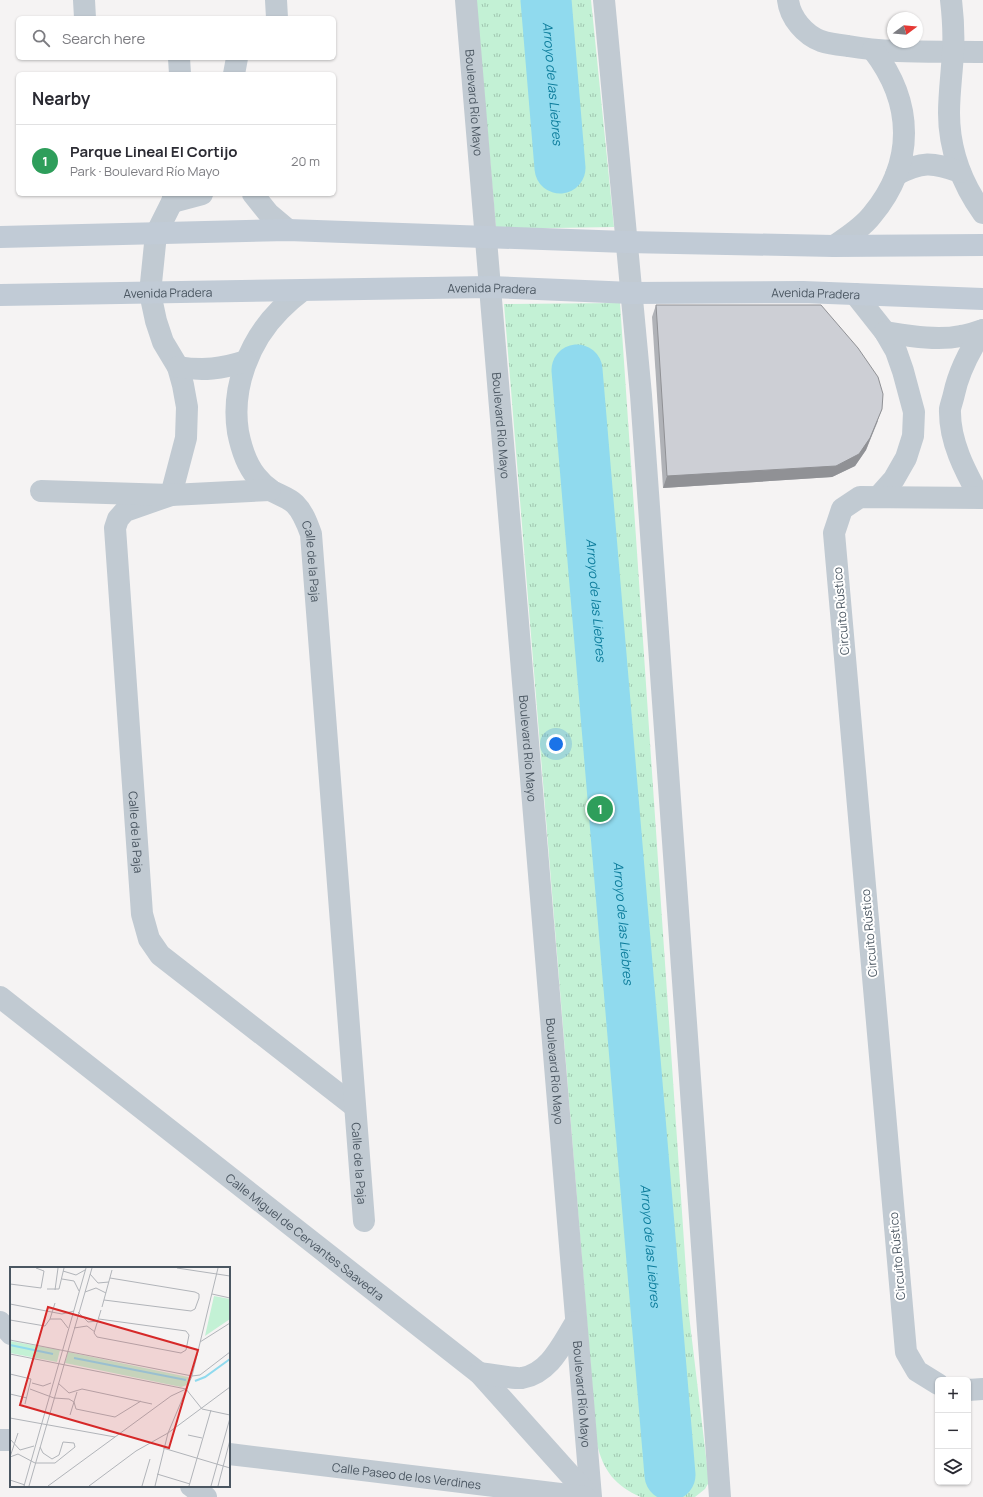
<!DOCTYPE html>
<meta charset="utf-8">
<style>
:root{--surface:#fff;--page:#f2f2f3;--text:#2b2b33;--muted:#7c7c81;--line:#e1e1e2;--accent:#1a73e8}
body{margin:0;font-family:Manrope,sans-serif;background:var(--page);color:var(--text)}
.controls{position:absolute;right:12px;bottom:12px;display:grid;overflow:hidden;border-radius:6px;box-shadow:0 1px 3px #0004}
.controls button{width:36px;height:36px;display:grid;place-items:center;padding:0;border:0;border-bottom:1px solid var(--line);background:var(--surface);color:var(--text);font:20px sans-serif}
.compass{position:absolute;left:887px;top:12px;width:36px;height:36px;border-radius:50%;background:var(--surface);box-shadow:0 1px 3px #0004;rotate:74deg}
.you{position:absolute;left:556px;top:744px;width:14px;height:14px;margin:-10px;border:3px solid #fff;border-radius:50%;background:#1a73e8;box-shadow:0 0 0 6px #1a73e833}
.badge{display:grid;place-items:center;width:26px;height:26px;border-radius:50%;background:var(--accent);color:#fff;font-size:13px;font-weight:700}
.pin{position:absolute;translate:-50% -50%;border:2px solid #fff;box-shadow:0 1px 4px #0006}
.list{margin:0;padding:0;list-style:none}
h2{display:flex;justify-content:space-between;align-items:center;height:52px;margin:0;padding:0 16px;font-size:17px}
h2 small{font-size:13px;font-weight:400;color:var(--muted)}
.list li{display:grid;grid-template-columns:26px 1fr auto;gap:12px;align-items:center;box-sizing:border-box;height:72px;padding:0 16px;border-top:1px solid var(--line)}
.list b{display:block;font-size:15px;white-space:nowrap}
.list p{margin:0;font-size:13px;white-space:nowrap;color:var(--muted)}
.list em{font-size:13px;font-style:normal;color:var(--muted)}
.icon{flex:none;width:22px;height:22px;fill:none;stroke:currentColor;stroke-width:2;stroke-linecap:round;stroke-linejoin:round}
.map{position:relative;flex:none;width:983px;height:1497px;overflow:hidden}
.search{position:absolute;background:var(--surface);box-shadow:0 1px 3px #0004;left:16px;top:16px;width:320px;height:44px;display:flex;align-items:center;gap:10px;box-sizing:border-box;padding:0 14px;border-radius:6px;color:var(--muted);font-size:15px}
.panel{position:absolute;background:var(--surface);box-shadow:0 1px 3px #0004;left:16px;top:72px;width:320px;height:124px;border-radius:6px}
.map>svg:first-child{display:block}
.park{fill:url(#park-tufts)}
.lines{fill:none;stroke-linecap:round;stroke-linejoin:round}
.river{stroke:#90daee;stroke-width:51}
.street{stroke:#c1cad2;stroke-width:22}
.secondary{stroke:#c1cbd6;stroke-width:22}
.wall{fill:#b0b2b7}
.shaded-wall{fill:#909195}
.building{fill:#cdcfd5;stroke:#909195}
.labels{text-anchor:middle;dominant-baseline:central;stroke-width:4;stroke-linejoin:round;paint-order:stroke}
.street-label{font-size:12px;fill:#4a5661;stroke:#fff}
.water-label{font-size:13px;font-style:italic;fill:#0c7c9b;stroke:#fff}
.inset-river{fill:none;stroke:#90daee;stroke-width:2}
.inset-road{fill:none;stroke:#b1b4b9;stroke-width:1}
.view{fill:#d62828;fill-opacity:0.15;stroke:#d62828;stroke-width:2}
.inset-edge{fill:none;stroke:#4a5661;stroke-width:2}
</style>
<div class="map">
<svg width="983" height="1497" viewBox="0 0 983 1497">
<defs>
<pattern id="park-tufts" width="24" height="20" patternUnits="userSpaceOnUse"><rect width="24" height="20" fill="#c3f1d5"/><path d="M3 7l-1-3M5 7V3M7 7l1-3M15 17l-1-3M17 17v-4M19 17l1-3" fill="none" stroke="#a0c6b0"/></pattern>
</defs>
<rect width="100%" height="100%" fill="#f5f3f3"/>
<g class="park">
<polygon points="476,0 591,0 614,227 496,229"/>
<path d="M 620,303 L 689,1315 L 709,1482 L 705,1489 L 695,1497 L 641,1497 C 615,1486 603,1470 597,1444 L 504,304 Z"/>
</g>
<g class="lines">
<g class="river">
<path id="s1" d="M 546,0 L 560,168"/>
<path id="s2" d="M 577,370 L 670,1475"/>
</g>
<g class="street">
<polyline points="84,0 85,18"/>
<polyline points="276,0 277,18"/>
<path id="s3" d="M 466,0 L 591,1497"/>
<polyline points="604,0 641,395 720,1497"/>
<path d="M 788,0 C 790,18 805,35 821,41 C 830,44 840,45 848,46 C 893,54 938,51 983,52"/>
<path d="M 951,0 C 953,17 954,35 953,52 C 952,72 949,93 949,113 C 949,149 962,184 983,213"/>
<polyline points="179,58 180,74"/>
<polyline points="234,74 237,58"/>
<path d="M 896,175 C 921,161 933,162 960,172"/>
<path id="s4" d="M 174,194 L 172,202 L 156,234 L 150,293 L 156,321 L 163,342 L 178,367 L 183,385 L 187,407 L 186,438 L 171,495 L 125,511 L 118,519 L 115,528 L 142,914 L 149,939 L 160,955 L 354,1106"/>
<polyline points="253,194 269,214 288,230"/>
<polyline points="172,202 202,194"/>
<path d="M 834,246 C 847,237 862,228 872,215 C 915,163 914,103 873,50"/>
<path id="s5" d="M 303,290 C 295,296 287,303 280,310 C 249,341 231,388 238,432 C 241,447 246,464 256,476 C 260,481 266,487 272,491 C 279,495 289,498 295,504 C 303,512 307,523 311,534 L 364,1221"/>
<polyline points="855,294 885,332 896,351 903,371 914,412 913,436 906,458 894,479 878,497"/>
<path d="M 885,332 C 910,336 937,341 961,336 C 968,335 976,332 983,330"/>
<path d="M 178,367 C 204,371 221,369 246,361"/>
<polyline points="41,491 171,495 270,490"/>
<path d="M 980,498 C 965,471 949,441 950,409 C 951,404 953,399 954,394 C 959,370 970,350 983,330"/>
<path id="s6" d="M 0,997 L 479,1373 L 590,1497"/>
<polyline points="0,1322 11,1334"/>
<path d="M 479,1373 C 489,1374 514,1379 522,1378 C 550,1373 562,1344 576,1322"/>
<polyline points="938,1384 917,1371 906,1352 834,533 842,509 860,497 983,498"/>
<polyline points="968,1390 983,1389"/>
<polyline points="0,1440 11,1440"/>
<path id="s7" d="M 229,1454 L 585,1497"/>
<polyline points="191,1486 206,1497"/>
</g>
<g class="secondary">
<polyline points="0,237 288,230 626,242 834,246 983,245"/>
<path id="s8" d="M 0,295 L 490,287 L 632,293 L 803,292 L 983,299"/>
</g>
</g>
<polygon class="wall" points="656,305 878,421 866,450 855,466 832,477 663,488 652,317"/>
<polygon class="shaded-wall" points="882,409 866,450 855,466 832,477 663,488 667,476"/>
<polygon class="building" points="656,305 821,305 858,348 878,377 883,394 882,409 870,438 859,454 836,466 667,476"/>
<g class="labels">
<g class="street-label">
<text stroke="none"><textPath href="#s3" startOffset="103">Boulevard Río Mayo</textPath></text>
<text stroke="none"><textPath href="#s8" startOffset="492">Avenida Pradera</textPath></text>
<text stroke="none"><textPath href="#s8" startOffset="168">Avenida Pradera</textPath></text>
<text stroke="none"><textPath href="#s8" startOffset="816">Avenida Pradera</textPath></text>
<text stroke="none"><textPath href="#s3" startOffset="427">Boulevard Río Mayo</textPath></text>
<text stroke="none"><textPath href="#s5" startOffset="322">Calle de la Paja</textPath></text>
<text transform="translate(841 611) rotate(-95)">Circuito Rústico</text>
<text stroke="none"><textPath href="#s3" startOffset="751">Boulevard Río Mayo</textPath></text>
<text stroke="none"><textPath href="#s4" startOffset="688">Calle de la Paja</textPath></text>
<text transform="translate(869 933) rotate(-95)">Circuito Rústico</text>
<text stroke="none"><textPath href="#s3" startOffset="1075">Boulevard Río Mayo</textPath></text>
<text stroke="none"><textPath href="#s5" startOffset="926">Calle de la Paja</textPath></text>
<text stroke="none"><textPath href="#s6" startOffset="388">Calle Miguel de Cervantes Saavedra</textPath></text>
<text transform="translate(897 1256) rotate(-95)">Circuito Rústico</text>
<text stroke="none"><textPath href="#s3" startOffset="1399">Boulevard Río Mayo</textPath></text>
<text stroke="none"><textPath href="#s7" startOffset="179">Calle Paseo de los Verdines</textPath></text>
</g>
<g class="water-label">
<text stroke="none"><textPath href="#s1" startOffset="84">Arroyo de las Liebres</textPath></text>
<text stroke="none"><textPath href="#s2" startOffset="231">Arroyo de las Liebres</textPath></text>
<text stroke="none"><textPath href="#s2" startOffset="555">Arroyo de las Liebres</textPath></text>
<text stroke="none"><textPath href="#s2" startOffset="879">Arroyo de las Liebres</textPath></text>
</g>
</g>
<g transform="translate(10 1267)">
<rect width="220" height="220" fill="#f5f3f3"/>
<path d="M 204,29 L 220,32 L 220,52 L 195,69 ZM 0,74 L 50,83 L 47,95 L 0,86 ZM 58,85 L 178,110 L 179,111 L 177,118 L 171,120 L 55,96 Z" fill="#c3f1d5"/>
<path class="inset-river" d="M 0,78 L 43,87M 64,91 L 176,113M 185,114 L 195,110 L 220,92"/>
<path class="inset-road" d="M 167,1 L 220,9M 53,4 L 66,8 L 75,3M 80,7 L 88,16 L 99,15M 52,12 L 64,14 L 69,24M 0,17 L 31,21 L 34,4 L 26,1M 37,22 L 49,22 L 54,1M 45,23 L 48,1M 75,25 L 86,21 L 96,26M 202,27 L 220,31M 94,33 L 181,44 L 185,42 L 189,31 L 189,27 L 185,25 L 100,11M 0,37 L 52,47 L 64,44M 92,40 L 102,3M 68,45 L 78,55 L 88,54M 40,52 L 51,52 L 58,61M 89,52 L 176,64 L 179,68 L 176,83 L 171,86 L 87,70 L 84,66 L 91,43M 0,53 L 35,59 L 40,52 L 45,36M 64,61 L 77,59 L 85,65M 0,73 L 182,109 L 190,108 L 220,85M 190,75 L 220,56M 0,87 L 176,122M 0,107 L 21,112 L 15,137M 22,116 L 33,119 L 41,116M 48,116 L 59,126 L 72,122 L 142,137M 20,122 L 44,131 L 59,132 L 64,135 L 66,142 L 105,150 L 131,134M 176,122 L 192,142 L 220,148M 0,127 L 17,131M 60,148 L 67,125M 0,151 L 105,170M 178,168 L 192,171M 0,172 L 10,183 L 24,179M 153,181 L 220,201M 0,190 L 8,187 L 25,196 L 45,196 L 65,180 L 64,176 L 53,175 L 49,188 L 42,192 L 33,186 L 30,180M 0,190 L 8,166M 147,207 L 180,217M 0,213 L 15,218M 14,219 L 76,1M 19,219 L 82,1M 38,219 L 161,129 L 176,122M 79,219 L 126,184 L 158,166 L 220,120M 132,219 L 140,192M 145,219 L 158,166 L 182,109 L 208,1M 179,219 L 201,143M 201,219 L 220,151M 208,219 L 220,173"/>
<path class="view" d="M 38,40 L 188,83 L 159,181 L 10,138 Z"/>
<rect width="220" height="220" class="inset-edge"/>
</g>
</svg>
<div class="controls">
<button>+</button>
<button>−</button>
<button><svg class="icon" aria-label="layers" viewBox="0 0 24 24"><path d="M12 4l9 5-9 5-9-5zM3 14l9 5 9-5"/></svg></button>
</div>
<svg class="compass" viewBox="-18 -18 36 36"><path d="M0-13l5 13h-10z" fill="#e53935"/><path d="M0 13l5-13h-10z" fill="#7c7c81"/></svg>
<div class="you"></div>
<div class="pin badge" style="left:600px;top:809px;background:#2e9e5b">1</div>
<div class="search"><svg class="icon" aria-label="search" viewBox="0 0 24 24"><circle cx="10" cy="10" r="6"/><path d="M15 15l6 6"/></svg>Search here</div>
<section class="panel">
<h2>Nearby<small></small></h2>
<ul class="list">
<li><span class="badge" style="background:#2e9e5b">1</span><div><b>Parque Lineal El Cortijo</b><p>Park · Boulevard Río Mayo</p></div><em>20 m</em></li>
</ul>
</section>
</div>
